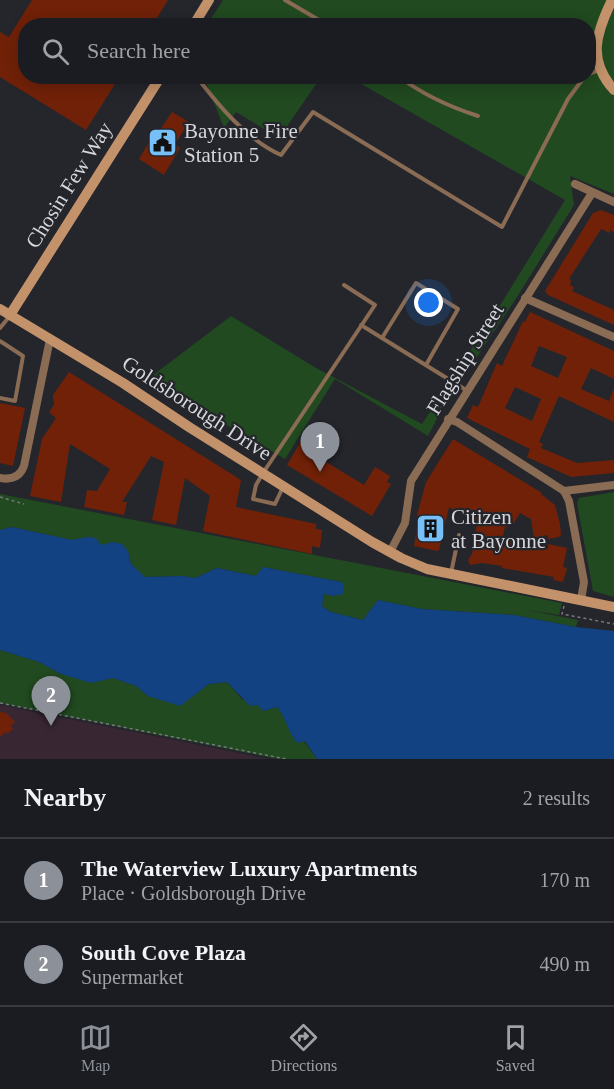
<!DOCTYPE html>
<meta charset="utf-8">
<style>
:root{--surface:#1b1c21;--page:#24252a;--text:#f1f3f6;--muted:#a0a1a5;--line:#393a3f;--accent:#8c9099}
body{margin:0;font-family:Georgia,serif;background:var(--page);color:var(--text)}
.you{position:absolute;left:429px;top:303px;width:21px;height:21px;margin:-15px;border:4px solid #fff;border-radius:50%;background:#1a73e8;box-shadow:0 0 0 9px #1a73e833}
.badge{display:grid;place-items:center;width:39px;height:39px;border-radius:50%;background:var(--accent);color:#fff;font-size:20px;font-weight:700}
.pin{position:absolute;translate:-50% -50px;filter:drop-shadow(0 2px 3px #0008)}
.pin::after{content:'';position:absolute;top:32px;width:21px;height:18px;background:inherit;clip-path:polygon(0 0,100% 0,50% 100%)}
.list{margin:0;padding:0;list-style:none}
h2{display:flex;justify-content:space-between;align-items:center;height:78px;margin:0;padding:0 24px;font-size:26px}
h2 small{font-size:20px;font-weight:400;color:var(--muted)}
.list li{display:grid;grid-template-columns:39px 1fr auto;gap:18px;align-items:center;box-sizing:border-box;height:84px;padding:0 24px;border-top:2px solid var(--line)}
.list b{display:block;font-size:22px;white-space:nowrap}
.list p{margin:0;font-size:20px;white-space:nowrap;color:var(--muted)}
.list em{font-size:20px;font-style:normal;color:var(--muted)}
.icon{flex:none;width:33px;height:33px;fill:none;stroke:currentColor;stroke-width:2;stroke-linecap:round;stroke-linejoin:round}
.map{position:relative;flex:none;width:614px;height:759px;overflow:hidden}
.search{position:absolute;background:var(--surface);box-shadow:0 3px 15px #0003;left:18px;right:18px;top:18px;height:66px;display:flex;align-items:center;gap:15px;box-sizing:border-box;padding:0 21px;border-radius:24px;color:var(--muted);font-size:22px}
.sheet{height:246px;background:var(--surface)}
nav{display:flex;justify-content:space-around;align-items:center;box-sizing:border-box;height:84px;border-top:2px solid var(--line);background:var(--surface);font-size:16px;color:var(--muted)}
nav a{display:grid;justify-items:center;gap:3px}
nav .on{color:var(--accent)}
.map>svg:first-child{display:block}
.commercial{fill:#382732}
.green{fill:#214a20}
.water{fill:#124281}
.building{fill:#712108;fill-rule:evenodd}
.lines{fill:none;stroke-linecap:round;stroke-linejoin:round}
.path{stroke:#77787e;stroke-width:1.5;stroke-dasharray:3 3;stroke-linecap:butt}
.lane{stroke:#8a6b53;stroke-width:4}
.street{stroke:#8a6b53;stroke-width:8}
.secondary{stroke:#c3926b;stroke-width:10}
.labels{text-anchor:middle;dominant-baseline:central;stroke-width:4.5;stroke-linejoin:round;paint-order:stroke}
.poi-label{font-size:21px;fill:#d6d7dc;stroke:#24262c;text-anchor:start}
.street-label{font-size:21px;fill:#d6d7dc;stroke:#24262c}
</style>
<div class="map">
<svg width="614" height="759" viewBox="0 0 614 759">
<rect width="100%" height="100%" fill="#24262c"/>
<polygon class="commercial" points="0,705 43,714 268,759 0,759"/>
<g class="green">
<polygon points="223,0 614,0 614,194 570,176 574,205 517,297 442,409 428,436 335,379 285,459 148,379 231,316 316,368 422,424 499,307 565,200 349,77 588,76 588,26 207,25"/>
<polygon points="204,77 321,77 279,138 236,112 224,128"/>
<polygon points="614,492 614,597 593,591 577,503 579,498"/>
<polygon points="0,494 562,603 559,615 527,610 578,620 576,627 514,615 422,609 378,600 363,620 331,612 322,606 324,594 334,596 342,582 263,567 256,576 217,568 195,578 183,576 144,577 131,564 128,551 113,542 101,546 87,537 72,540 12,527 0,530"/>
<path d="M 0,650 L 39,662 L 61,674 L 91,682 L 113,678 L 136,686 L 148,696 L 180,705 L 209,684 L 227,682 L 242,699 L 258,704 L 263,711 L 277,707 C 286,718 288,731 297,742 L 304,741 L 317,759 L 279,759 L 0,703 Z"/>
</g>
<path class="water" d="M 12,527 L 72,540 L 87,537 L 96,538 L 101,545 L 113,542 L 122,544 L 128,551 L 131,564 L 145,577 L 183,576 L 195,578 L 217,568 L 256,576 L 263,567 L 342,582 L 344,587 L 343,594 L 334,596 L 324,594 L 322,606 L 331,612 L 363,620 L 378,600 L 422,609 L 514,615 L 576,627 L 614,631 L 614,759 L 317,759 L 305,741 L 297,743 C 288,732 286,718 277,707 L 263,711 L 258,705 L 250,706 L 227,682 L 209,684 L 180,706 L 148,696 L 136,686 L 113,678 L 91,683 L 61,674 L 39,662 L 0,650 L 0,530 Z"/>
<g class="building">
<polygon points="32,0 168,0 152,26 26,26 26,76 120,76 86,130 0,77 0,32 9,37"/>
<polygon points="172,112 189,122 175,144 180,148 164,175 139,159 155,132 158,133"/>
<polygon points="601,210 614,215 614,232 610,230 610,233 601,229 569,279 571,280 570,285 574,287 572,291 614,310 614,325 548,295 545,291 593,213"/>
<path d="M 530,312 L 614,351 L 614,379 L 591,368 L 581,389 L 609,401 L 614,388 L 614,422 L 559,396 L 539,442 L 543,444 L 541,448 L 577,463 L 614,460 L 614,473 L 571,477 L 527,457 L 530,449 L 467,418 L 473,405 L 478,407 L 497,363 L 502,366 L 523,321 L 525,322 ZM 539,346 L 567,357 L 558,378 L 531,366 ZM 515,387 L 541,399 L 532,421 L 505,408 Z"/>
<polygon points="69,372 241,480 236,507 316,524 316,529 322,530 320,548 312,546 312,554 203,531 210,496 185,478 176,525 152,520 164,462 151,456 122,502 127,502 124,515 84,507 87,490 97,491 110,469 70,444 61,502 30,496 42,439 56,418 49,412 54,405 53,395"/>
<polygon points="0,403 25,408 13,466 0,463"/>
<polygon points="307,431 327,443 318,457 364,485 375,467 390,476 387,482 391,484 372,516 287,465"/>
<polygon points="453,439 542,493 541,494 555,505 560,524 561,535 559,537 548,539 548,535 534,538 531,519 520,513 512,526 505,527 502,540 548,549 548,544 567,548 563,567 567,568 563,582 553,580 554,577 502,568 502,566 482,563 470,565 468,560 472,554 477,523 449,507 439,550 437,551 414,546 419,516 417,515 426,482"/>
<polygon points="0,712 6,713 15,722 11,726 13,729 7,734 5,732 0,737"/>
</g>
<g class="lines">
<g class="path">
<polyline points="0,497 24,504"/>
<polyline points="564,606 562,614 614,624"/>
<polyline points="0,703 286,759"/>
</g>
<g class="lane">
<polyline points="285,0 329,26"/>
<polyline points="588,74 599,70"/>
<path d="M 196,76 C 219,106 246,139 281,155 L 313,112 L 502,227 L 568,99 L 585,76"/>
<path d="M 398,76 C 422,94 450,107 478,116"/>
<polyline points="361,325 466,390"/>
<polyline points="0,328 9,317"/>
<polyline points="382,338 416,283 458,309 426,365"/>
<polyline points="0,341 23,356 15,401 0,398"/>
<polyline points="283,487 275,504 253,499 256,485 263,473 375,305 344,285"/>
<polyline points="451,573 459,535"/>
</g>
<g class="street">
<polyline points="575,184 614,202"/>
<polyline points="525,298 614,337"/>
<polyline points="448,419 457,422 564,491 614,485"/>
<path d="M 0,478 C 11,480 20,477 24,466 L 50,339"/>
<polyline points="564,491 569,501 584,582 581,600"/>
<polyline points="390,552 405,523 411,481 592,193"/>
</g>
<g class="secondary">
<path d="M 612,0 C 596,33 587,60 614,90"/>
<polyline points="193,26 209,0"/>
<polyline points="0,309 123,383 189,427 372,542 401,558 427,569 614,607"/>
<polyline points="10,315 161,76"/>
</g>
</g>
<defs>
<symbol id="civic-square" viewBox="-11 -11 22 22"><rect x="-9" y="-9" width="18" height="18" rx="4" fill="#77bff7" stroke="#24262c"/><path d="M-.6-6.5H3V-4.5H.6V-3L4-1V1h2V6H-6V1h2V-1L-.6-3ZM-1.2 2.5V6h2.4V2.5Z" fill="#111"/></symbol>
<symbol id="building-square" viewBox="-11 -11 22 22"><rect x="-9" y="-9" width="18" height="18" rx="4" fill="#77bff7" stroke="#24262c"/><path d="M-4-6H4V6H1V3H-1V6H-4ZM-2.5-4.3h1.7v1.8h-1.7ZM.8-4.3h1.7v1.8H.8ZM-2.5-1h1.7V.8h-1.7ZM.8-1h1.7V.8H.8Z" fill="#111"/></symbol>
</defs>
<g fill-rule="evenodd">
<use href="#civic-square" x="146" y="126" width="33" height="33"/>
<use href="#building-square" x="414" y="512" width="33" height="33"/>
</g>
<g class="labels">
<g class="poi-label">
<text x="184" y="131">Bayonne Fire<tspan x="184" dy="24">Station 5</tspan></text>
<text x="451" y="517">Citizen<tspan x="451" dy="24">at Bayonne</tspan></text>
</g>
<g class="street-label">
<text transform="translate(69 185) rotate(-58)">Chosin Few Way</text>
<text transform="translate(465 359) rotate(-58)">Flagship Street</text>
<text transform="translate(197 408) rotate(33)">Goldsborough Drive</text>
</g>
</g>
</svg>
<div class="you"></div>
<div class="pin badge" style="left:320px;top:472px">1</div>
<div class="pin badge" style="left:51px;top:726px">2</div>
<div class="search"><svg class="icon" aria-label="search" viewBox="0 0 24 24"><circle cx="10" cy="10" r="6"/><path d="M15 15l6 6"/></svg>Search here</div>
</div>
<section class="sheet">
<h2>Nearby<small>2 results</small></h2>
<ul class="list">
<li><span class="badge">1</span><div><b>The Waterview Luxury Apartments</b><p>Place · Goldsborough Drive</p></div><em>170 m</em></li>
<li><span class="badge">2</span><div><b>South Cove Plaza</b><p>Supermarket</p></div><em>490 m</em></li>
</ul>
</section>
<nav>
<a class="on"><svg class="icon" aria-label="map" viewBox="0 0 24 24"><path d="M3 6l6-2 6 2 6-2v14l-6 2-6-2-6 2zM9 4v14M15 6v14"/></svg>Map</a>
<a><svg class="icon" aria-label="directions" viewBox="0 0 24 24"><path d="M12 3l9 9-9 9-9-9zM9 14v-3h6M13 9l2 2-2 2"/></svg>Directions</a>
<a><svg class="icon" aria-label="saved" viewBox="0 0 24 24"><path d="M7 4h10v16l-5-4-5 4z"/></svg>Saved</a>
</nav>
